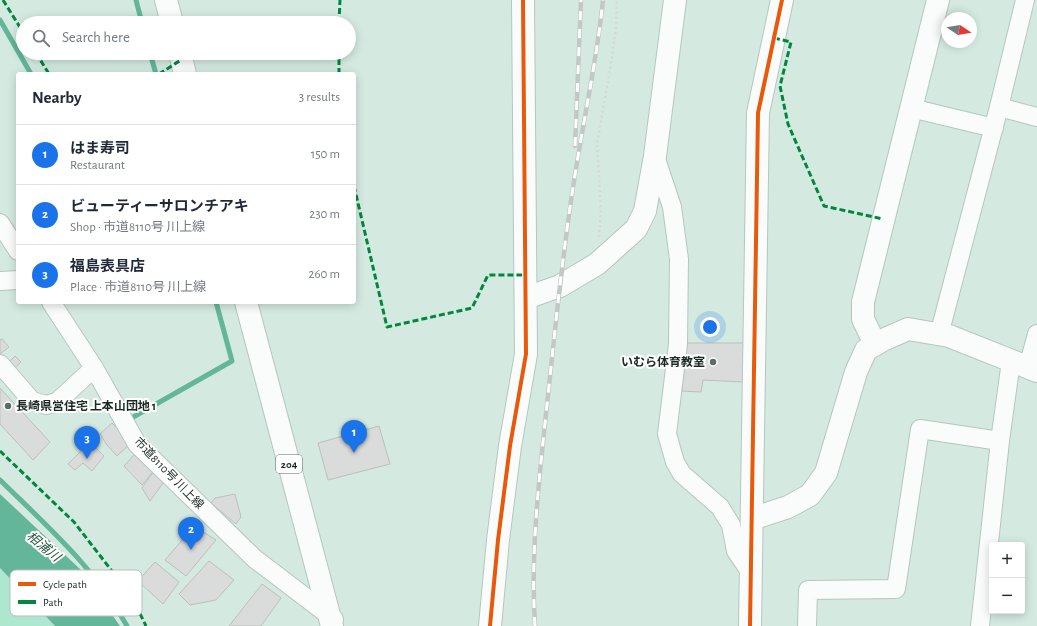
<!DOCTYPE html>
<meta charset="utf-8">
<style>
:root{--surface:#fff;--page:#f2f2f3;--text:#1f2937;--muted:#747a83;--line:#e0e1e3;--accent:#1a73e8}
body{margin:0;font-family:"Alegreya Sans","Noto Sans JP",sans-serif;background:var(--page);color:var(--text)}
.controls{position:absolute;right:12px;bottom:12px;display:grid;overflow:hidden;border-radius:4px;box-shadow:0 2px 10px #0003}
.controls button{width:36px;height:36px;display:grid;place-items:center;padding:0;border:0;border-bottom:1px solid var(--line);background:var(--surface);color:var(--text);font:20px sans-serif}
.compass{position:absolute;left:941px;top:12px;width:36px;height:36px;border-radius:50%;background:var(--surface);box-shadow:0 2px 10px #0003;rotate:102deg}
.you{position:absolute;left:710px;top:327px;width:14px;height:14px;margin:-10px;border:3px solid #fff;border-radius:50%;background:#1a73e8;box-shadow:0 0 0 6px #1a73e833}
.badge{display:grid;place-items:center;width:26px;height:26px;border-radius:50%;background:var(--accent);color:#fff;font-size:13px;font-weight:700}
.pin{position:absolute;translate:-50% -33px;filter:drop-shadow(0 1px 2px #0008)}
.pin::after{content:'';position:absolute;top:21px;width:14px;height:12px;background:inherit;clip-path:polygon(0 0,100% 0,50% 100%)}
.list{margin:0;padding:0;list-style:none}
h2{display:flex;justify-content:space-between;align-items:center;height:52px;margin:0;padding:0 16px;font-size:17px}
h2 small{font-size:13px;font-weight:400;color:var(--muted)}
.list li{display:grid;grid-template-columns:26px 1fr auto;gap:12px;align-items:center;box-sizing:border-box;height:60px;padding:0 16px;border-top:1px solid var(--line)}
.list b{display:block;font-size:15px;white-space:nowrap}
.list p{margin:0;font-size:13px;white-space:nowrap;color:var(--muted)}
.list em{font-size:13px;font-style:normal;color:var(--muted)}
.icon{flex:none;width:22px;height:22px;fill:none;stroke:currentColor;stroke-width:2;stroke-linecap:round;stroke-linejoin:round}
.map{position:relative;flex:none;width:1037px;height:626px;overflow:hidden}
.search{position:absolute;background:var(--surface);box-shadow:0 2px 10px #0003;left:16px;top:16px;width:340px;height:44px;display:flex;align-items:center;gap:10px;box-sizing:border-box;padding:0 14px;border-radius:22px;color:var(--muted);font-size:15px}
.panel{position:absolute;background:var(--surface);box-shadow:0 2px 10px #0003;left:16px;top:72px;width:340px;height:232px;border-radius:4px}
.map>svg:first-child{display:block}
.green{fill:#aee7d0}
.water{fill:#63b69a}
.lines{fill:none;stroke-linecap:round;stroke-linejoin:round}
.stream{stroke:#63b69a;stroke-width:5}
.building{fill:#d9dcdb;stroke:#bcbfbe}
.street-casing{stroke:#b5c6bf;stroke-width:20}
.secondary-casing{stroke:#b5c6bf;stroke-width:24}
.highway-casing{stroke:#b5c6bf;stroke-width:24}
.path{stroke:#d2d9d6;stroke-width:2.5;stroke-dasharray:2 3;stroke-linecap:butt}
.street{stroke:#f9fcfa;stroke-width:18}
.secondary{stroke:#f9fcfa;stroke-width:22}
.highway{stroke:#f9fcfa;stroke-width:22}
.rail-casing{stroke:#c2c8c6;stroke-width:4.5}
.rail{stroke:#fff;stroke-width:3;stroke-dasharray:9;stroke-linecap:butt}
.quiet{stroke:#00873e;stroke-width:3;stroke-dasharray:6 3;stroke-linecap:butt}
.cycleway-casing{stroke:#fff;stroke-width:6}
.cycleway{stroke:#e8590c;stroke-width:4}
.poi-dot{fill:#5b6d66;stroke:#fff;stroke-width:1.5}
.labels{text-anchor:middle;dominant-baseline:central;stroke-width:4;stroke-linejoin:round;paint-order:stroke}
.shield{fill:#fff;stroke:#5f6965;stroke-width:1}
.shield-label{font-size:11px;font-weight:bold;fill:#1a2923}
.poi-label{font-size:12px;font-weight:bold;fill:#1a2923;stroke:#fff;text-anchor:end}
.street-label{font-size:12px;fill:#1a2923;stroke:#fff}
.water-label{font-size:13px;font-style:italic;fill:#275443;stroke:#fff}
.key{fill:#fff;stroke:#babfbd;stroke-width:1}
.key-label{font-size:11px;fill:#1a2923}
</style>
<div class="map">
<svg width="1037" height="626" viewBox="0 0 1037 626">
<rect width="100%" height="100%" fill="#d4eae1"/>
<polygon class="green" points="0,568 55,626 0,626"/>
<polygon class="water" points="0,494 80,569 120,626 55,626 0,568"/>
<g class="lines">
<g class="stream">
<polyline points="136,0 142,23"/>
<polyline points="0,20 31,74"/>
<polyline points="150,53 156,74"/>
<polyline points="128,420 232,361 216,302"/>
<path d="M 0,480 C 46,525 96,569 127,626"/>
</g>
</g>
<g class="building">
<polygon points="2,339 9,347 0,354 0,340"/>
<polygon points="683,343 744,343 743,382 703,380 701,392 682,391"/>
<polygon points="15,356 21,362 12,370 7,364"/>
<polygon points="0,388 50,442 33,460 0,424"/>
<polygon points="112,423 131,443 117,456 107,445 100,434"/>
<polygon points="379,426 390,464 328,480 318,443"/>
<polygon points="90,442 104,456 92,471 83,463 75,470 68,464"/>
<polygon points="135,454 153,472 142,485 124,466"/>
<polygon points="153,472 166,479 150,501 142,488"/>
<polygon points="235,494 241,517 236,524 211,503 215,498"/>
<polygon points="194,526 216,540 186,576 165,560"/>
<polygon points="209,561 234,580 216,600 190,605 179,594"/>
<polygon points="155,562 179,582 163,604 138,581"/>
<polygon points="262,584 281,598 261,626 229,626"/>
</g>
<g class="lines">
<defs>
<g id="street">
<polyline points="999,107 1025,0"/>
<polyline points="911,108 994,128"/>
<polyline points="655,156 672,207 679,259 678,344 667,434 675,462 682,474 720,507 731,525 736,551 751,573"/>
<polyline points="0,223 18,251"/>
<polyline points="0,281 18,280"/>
<polyline points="51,302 94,368 137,444 255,559 334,619"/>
<polyline points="939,335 999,107 1037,117"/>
<polyline points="0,364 32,401 46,405 57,402 94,368"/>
<polyline points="1028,367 1037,334"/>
<polyline points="1000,441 1011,361"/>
<polyline points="807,626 808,590 896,589 920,429 1000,441 980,626"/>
</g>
<g id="secondary">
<polyline points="526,298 560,286 597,264 636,229 645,211 655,156 675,0"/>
<polyline points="875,344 863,319 863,302 938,0"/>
<polyline points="752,519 788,507 810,495 826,473 856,372 866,350 883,340 908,329 949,336 1037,371"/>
<polyline points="490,626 498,540 510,446 526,354 523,0"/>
<polyline points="750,626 758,113 782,0"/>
</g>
<g id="highway">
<polyline points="166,0 172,23"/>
<polyline points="180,53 185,74"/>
<polyline points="246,302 332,626"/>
</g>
</defs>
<use href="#street" class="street-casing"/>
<use href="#secondary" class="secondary-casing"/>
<use href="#highway" class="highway-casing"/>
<polyline class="path" points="599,237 601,212 597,144 609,76 616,28 617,0"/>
<use href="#street" class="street"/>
<use href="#secondary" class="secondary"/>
<use href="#highway" class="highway"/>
<defs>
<g id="rail">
<polyline points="575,146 581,0"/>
<path d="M 535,626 C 530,549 540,472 548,395 C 556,322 563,248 575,175 C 584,117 597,59 603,0"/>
</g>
</defs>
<use href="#rail" class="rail-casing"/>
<use href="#rail" class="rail"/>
<g class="quiet">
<polyline points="3,0 23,32"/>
<polyline points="339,23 340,0"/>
<polyline points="774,38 791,42 780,86 788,124 824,206 883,219"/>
<polyline points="36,53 49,74"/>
<polyline points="159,74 181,60"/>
<polyline points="339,74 339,53"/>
<polyline points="354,186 387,327 472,308 488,275 526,275"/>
<polyline points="0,451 74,522 132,597 146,626"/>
</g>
<defs>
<g id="cycleway">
<polyline points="490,626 498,540 510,446 526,354 523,0"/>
<polyline points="750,626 758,113 782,0"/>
</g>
</defs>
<use href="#cycleway" class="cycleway-casing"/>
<use href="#cycleway" class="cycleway"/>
</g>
<g class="poi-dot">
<circle cx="713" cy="362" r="4"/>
<circle cx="8" cy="406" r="4"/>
</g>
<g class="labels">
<rect class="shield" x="276" y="455" width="26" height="18" rx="3"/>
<g class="shield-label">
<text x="289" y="464">204</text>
</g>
<g class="poi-label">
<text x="705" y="362">いむら体育教室</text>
<text x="16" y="406" text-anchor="start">長崎県営住宅 上本山団地 1</text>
</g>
<g class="street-label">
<text transform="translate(169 473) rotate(46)">市道8110号 川上線</text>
</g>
<g class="water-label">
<text transform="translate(43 547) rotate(39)">相浦川</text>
</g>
</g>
<rect x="10" y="570" width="132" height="46" rx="6" class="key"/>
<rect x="18" y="582" width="18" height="4" fill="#e8590c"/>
<rect x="18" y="600" width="18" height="4" fill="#00873e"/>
<g class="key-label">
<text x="43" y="588">Cycle path</text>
<text x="43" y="606">Path</text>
</g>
</svg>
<div class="controls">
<button>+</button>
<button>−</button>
</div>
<svg class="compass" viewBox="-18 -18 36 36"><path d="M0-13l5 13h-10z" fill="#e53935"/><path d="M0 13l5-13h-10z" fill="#747a83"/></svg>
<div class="you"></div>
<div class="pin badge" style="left:354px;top:453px">1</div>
<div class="pin badge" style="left:191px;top:550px">2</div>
<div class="pin badge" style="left:87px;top:459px">3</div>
<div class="search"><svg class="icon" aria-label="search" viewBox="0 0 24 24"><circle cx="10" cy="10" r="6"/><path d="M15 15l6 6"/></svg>Search here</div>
<section class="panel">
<h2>Nearby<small>3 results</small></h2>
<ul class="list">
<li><span class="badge">1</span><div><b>はま寿司</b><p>Restaurant</p></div><em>150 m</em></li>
<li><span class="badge">2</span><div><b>ビューティーサロンチアキ</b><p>Shop · 市道8110号 川上線</p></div><em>230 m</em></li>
<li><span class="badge">3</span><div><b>福島表具店</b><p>Place · 市道8110号 川上線</p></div><em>260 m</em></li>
</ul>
</section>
</div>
